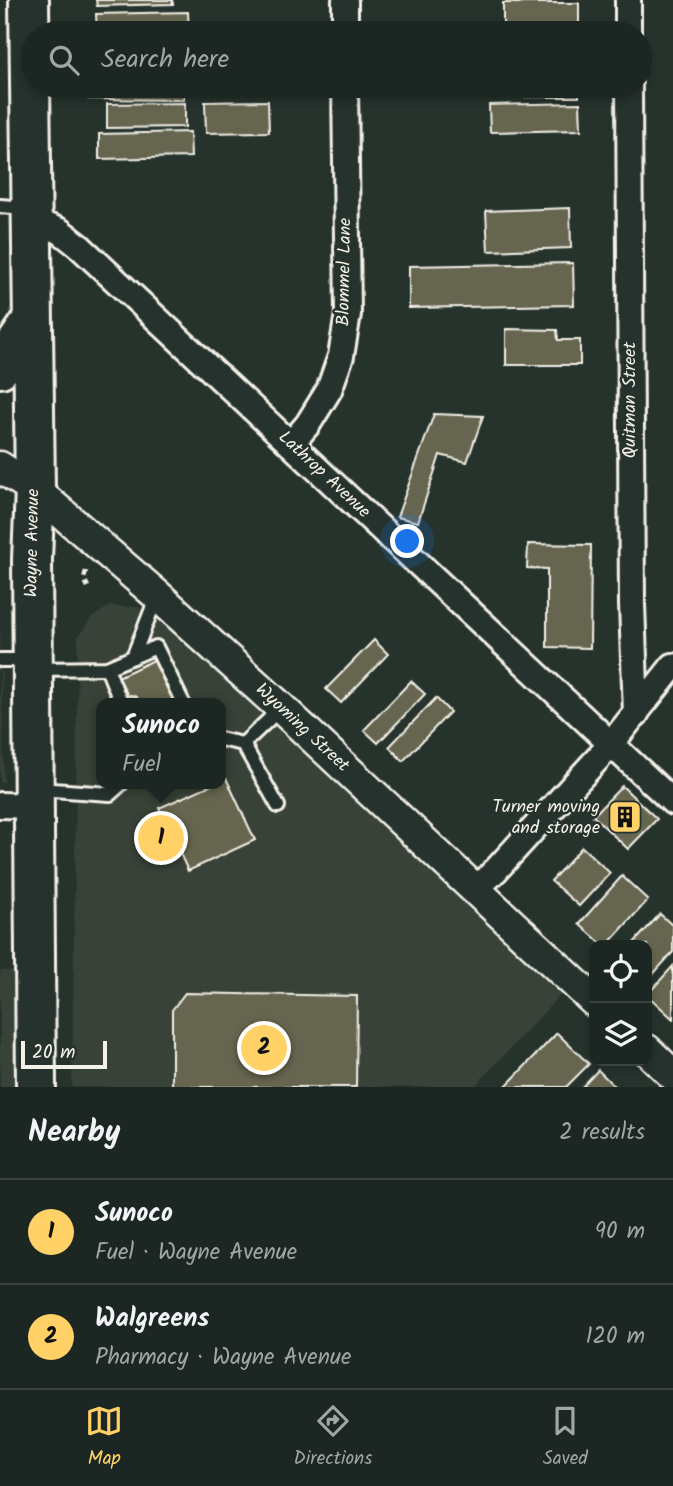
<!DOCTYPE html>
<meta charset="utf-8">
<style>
:root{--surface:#1c2622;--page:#252e2a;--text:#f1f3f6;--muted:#a0a5a5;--line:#3a4340;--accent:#ffd166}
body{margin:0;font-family:Kalam,sans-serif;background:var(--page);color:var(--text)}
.controls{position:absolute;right:21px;bottom:21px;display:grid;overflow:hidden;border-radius:14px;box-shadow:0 4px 10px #0003}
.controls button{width:63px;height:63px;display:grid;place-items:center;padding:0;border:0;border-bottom:2px solid var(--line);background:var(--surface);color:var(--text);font:35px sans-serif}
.scale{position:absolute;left:21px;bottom:18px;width:86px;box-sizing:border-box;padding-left:7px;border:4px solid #f4f1e8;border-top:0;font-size:19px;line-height:24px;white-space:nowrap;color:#f4f1e8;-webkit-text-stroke:5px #26332d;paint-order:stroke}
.you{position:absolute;left:408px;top:542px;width:24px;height:24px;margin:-18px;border:5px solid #fff;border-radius:50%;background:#1a73e8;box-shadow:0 0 0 10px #1a73e833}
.badge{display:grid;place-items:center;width:46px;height:46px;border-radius:50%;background:var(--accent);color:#111;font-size:23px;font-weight:700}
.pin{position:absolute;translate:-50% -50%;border:4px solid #fff;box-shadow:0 2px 7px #0006}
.popup{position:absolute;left:96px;top:698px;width:130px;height:91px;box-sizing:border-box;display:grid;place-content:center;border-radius:14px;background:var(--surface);filter:drop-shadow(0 2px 5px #0005);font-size:23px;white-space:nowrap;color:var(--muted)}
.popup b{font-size:26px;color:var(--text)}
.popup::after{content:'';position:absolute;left:50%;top:100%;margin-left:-14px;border:14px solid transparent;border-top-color:var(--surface)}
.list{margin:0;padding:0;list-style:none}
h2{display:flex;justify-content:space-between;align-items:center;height:91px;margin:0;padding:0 28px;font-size:30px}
h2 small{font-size:23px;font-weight:400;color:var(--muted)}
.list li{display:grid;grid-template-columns:46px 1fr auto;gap:21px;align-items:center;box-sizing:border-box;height:105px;padding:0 28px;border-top:2px solid var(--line)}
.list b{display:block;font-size:26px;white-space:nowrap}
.list p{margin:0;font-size:23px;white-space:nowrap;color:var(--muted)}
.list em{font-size:23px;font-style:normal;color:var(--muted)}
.icon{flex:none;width:38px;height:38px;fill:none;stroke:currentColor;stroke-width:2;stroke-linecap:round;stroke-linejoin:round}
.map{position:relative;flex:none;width:673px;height:1087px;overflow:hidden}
.search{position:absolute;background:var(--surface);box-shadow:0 4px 10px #0003;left:21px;right:21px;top:21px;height:77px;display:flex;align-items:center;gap:18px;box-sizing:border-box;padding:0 24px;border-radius:38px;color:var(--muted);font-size:26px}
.sheet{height:301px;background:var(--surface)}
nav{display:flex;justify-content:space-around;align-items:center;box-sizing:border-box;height:98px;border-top:2px solid var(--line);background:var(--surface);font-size:19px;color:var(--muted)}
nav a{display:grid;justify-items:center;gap:4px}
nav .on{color:var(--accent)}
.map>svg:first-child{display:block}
.built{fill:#394238;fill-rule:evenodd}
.building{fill:#666550;stroke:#f4f1e8;stroke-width:2}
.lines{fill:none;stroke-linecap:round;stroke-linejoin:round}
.service-casing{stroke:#f4f1e8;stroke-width:18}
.minor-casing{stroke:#f4f1e8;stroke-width:30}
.tertiary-casing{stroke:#f4f1e8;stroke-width:35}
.primary-casing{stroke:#f4f1e8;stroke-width:44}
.path{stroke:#f4f1e8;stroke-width:4.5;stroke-dasharray:7 5;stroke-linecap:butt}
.service{stroke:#26332d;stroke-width:12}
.minor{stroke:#26332d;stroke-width:24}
.tertiary{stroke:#26332d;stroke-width:30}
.primary{stroke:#26332d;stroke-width:38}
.labels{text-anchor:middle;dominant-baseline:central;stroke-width:5;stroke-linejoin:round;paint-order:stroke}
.street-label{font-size:18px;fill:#f4f1e8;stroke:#26332d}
.poi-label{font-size:18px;fill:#f4f1e8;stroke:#26332d;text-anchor:end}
</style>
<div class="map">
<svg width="673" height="1087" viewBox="0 0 673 1087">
<rect width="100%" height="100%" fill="#26332d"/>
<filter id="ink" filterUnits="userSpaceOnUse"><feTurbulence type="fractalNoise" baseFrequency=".0143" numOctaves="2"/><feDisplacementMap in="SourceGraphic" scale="14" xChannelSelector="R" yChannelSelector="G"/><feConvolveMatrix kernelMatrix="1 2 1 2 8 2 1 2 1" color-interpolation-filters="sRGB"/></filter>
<g filter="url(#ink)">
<g class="built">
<path d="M 110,606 L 137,607 L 165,623 L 561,994 L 474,1087 L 72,1087 L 78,637 L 91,618 ZM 102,703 L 220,703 L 220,784 L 102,784 Z"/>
<polygon points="0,624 4,782 0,782"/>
<rect x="0" y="971" width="20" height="116"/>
</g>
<g class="building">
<polygon points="96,0 172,0 173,4 97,6"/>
<rect x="503" y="3" width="76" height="30"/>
<polygon points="188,12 189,33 97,33 96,14"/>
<polygon points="88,86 184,86 184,100 88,99"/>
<rect x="503" y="86" width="76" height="11"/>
<polygon points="268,101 269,132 206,133 205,102"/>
<polygon points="185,103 185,127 107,128 107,104"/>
<polygon points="580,103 581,130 490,132 489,105"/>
<polygon points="190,132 191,157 99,159 99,134"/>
<polygon points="570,208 571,248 488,251 486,211"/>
<polygon points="573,263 574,305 409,308 409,266"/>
<polygon points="506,329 557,330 558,340 580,340 580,365 506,365"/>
<polygon points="434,414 483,416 467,462 440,455 418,522 397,517"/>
<polygon points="528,544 591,545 590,648 547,647 547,569 527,568"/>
<polygon points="374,640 388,654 341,703 326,689"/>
<polygon points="156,659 177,703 132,703 118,677"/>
<polygon points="411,681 425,694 378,743 364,730"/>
<polygon points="436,698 450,712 403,761 389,747"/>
<polygon points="226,778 255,840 188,871 159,808 213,784 220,784 220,780"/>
<polygon points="622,786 657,819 628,849 593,816"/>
<polygon points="582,847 610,873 579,906 551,881"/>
<polygon points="622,876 648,900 607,945 603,945 579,924"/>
<polygon points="660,914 673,926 673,952 647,981 647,945 632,945"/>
<polygon points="673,966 673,1019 647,995"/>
<polygon points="185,993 357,996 356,1087 172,1087 172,1010"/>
<polygon points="557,1033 589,1064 566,1087 505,1087"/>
<polygon points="598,1070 615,1087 582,1087"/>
</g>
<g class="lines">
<defs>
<g id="service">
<polyline points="0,206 26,208"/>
<polyline points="133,657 157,596"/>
<polyline points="0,660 29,660"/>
<polyline points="107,668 121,703"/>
<polyline points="37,669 107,668 156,647 183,703"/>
<polyline points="130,703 131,703"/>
<polyline points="220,739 243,744 281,708"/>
<polyline points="243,744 278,806"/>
<polyline points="38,789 110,794 121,784"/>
</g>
<g id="minor">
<polyline points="628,0 628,33"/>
<polyline points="345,33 345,0"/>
<polyline points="629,86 632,604 636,714"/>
<polyline points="31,234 42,224 60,231 78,245 673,802"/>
<polyline points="291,444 308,424 329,390 341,356 348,314 345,86"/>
<polyline points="0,805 34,806"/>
<polyline points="475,890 496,870 611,744 673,666"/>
</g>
<g id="tertiary">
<polyline points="0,467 35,490 157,595 278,705 594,1001"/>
<polyline points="647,1050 673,1075"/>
</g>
<g id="primary">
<polyline points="29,0 35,490 32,559 36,1087"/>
<polyline points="0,368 32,321"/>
</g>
</defs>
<use href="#service" class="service-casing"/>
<use href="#minor" class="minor-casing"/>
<use href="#tertiary" class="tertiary-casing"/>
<use href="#primary" class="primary-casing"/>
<polyline class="path" points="86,571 84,579 88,587"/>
<use href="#service" class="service"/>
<use href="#minor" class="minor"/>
<use href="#tertiary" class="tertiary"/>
<use href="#primary" class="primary"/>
</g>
</g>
<defs>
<symbol id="building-square" viewBox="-11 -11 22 22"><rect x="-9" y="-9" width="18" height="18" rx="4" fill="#ffd166" stroke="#26332d"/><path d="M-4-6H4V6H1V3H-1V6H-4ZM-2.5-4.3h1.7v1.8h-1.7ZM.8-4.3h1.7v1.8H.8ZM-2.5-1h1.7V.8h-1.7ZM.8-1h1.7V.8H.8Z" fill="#111"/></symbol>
</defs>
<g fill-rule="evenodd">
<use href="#building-square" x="606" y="798" width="38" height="38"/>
</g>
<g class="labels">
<g class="street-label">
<text transform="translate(345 272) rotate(-89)">Blommel Lane</text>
<text transform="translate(630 400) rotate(-90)">Quitman Street</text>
<text transform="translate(324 475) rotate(43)">Lathrop Avenue</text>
<text transform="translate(33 543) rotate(-89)">Wayne Avenue</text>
<text transform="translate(302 728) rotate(43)">Wyoming Street</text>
</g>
<g class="poi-label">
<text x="600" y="807">Turner moving<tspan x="600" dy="21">and storage</tspan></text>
</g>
</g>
</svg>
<div class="controls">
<button><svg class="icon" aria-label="locate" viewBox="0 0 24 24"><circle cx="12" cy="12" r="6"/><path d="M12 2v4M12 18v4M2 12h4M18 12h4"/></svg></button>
<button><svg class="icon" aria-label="layers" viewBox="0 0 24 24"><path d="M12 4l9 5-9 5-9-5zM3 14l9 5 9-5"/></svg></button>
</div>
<div class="scale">20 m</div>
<div class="you"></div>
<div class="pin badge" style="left:161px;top:838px">1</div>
<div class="popup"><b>Sunoco</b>Fuel</div>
<div class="pin badge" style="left:264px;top:1048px">2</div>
<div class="search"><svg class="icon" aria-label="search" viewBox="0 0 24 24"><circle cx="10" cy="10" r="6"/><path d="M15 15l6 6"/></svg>Search here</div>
</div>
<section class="sheet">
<h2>Nearby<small>2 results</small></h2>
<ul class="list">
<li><span class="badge">1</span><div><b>Sunoco</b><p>Fuel · Wayne Avenue</p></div><em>90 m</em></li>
<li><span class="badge">2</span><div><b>Walgreens</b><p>Pharmacy · Wayne Avenue</p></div><em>120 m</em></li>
</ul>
</section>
<nav>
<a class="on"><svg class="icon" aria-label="map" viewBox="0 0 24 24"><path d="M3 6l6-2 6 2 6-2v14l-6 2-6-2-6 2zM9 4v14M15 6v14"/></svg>Map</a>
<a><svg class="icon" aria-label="directions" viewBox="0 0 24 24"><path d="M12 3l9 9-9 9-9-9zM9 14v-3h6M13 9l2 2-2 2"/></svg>Directions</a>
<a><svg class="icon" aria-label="saved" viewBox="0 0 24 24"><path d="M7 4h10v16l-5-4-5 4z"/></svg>Saved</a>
</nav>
